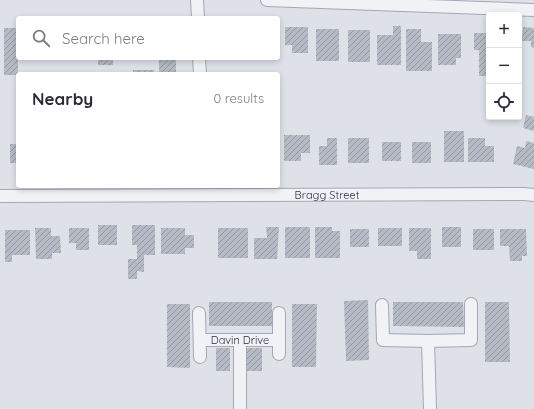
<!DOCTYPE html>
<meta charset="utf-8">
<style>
:root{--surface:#fff;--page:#f2f2f3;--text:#2b2b33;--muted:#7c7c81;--line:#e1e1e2}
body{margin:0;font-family:Quicksand,sans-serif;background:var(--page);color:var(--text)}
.controls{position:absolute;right:12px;top:12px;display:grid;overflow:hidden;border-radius:4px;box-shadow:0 2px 6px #0003}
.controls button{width:36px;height:36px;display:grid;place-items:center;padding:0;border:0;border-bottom:1px solid var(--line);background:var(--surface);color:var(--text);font:20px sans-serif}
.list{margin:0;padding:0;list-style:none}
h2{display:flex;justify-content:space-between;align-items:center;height:52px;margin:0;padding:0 16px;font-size:17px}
h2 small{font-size:13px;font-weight:400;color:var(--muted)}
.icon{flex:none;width:22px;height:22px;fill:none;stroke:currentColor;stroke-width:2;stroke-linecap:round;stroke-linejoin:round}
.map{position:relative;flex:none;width:534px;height:409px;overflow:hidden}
.search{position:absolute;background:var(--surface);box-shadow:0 2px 6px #0003;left:16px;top:16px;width:264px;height:44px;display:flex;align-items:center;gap:10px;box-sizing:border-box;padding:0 14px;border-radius:4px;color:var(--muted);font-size:15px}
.panel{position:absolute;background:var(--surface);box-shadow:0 2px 6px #0003;left:16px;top:72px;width:264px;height:116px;border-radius:4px}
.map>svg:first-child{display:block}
.building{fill:url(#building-hatch)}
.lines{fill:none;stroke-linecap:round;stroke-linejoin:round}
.minor-casing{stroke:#a4a8b2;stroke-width:14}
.minor{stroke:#f1f2f6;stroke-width:12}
.labels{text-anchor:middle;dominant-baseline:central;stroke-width:3;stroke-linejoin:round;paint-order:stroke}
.street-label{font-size:11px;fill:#282e3e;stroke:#eef0f5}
</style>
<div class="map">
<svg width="534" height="409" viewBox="0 0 534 409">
<defs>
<pattern id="building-hatch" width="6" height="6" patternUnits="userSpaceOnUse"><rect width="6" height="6" fill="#b6bac4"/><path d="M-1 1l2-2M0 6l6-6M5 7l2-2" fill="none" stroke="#9498a1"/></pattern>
</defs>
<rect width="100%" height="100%" fill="#dee1e8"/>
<g class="building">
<polygon points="393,26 401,26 401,65 377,65 377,35 393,35"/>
<polygon points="285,27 308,27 308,53 292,53 292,45 285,45"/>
<polygon points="523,27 534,28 534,48 531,47 531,41 522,41"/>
<rect x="4" y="28" width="14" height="47"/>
<rect x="316" y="29" width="23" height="32"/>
<polygon points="406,29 421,29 421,42 432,42 432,71 406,71"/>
<rect x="348" y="30" width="22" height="32"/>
<polygon points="474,33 489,33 489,76 479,76 479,50 474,50"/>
<polygon points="438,34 461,34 461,58 456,58 456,65 438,65"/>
<rect x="98" y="58" width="15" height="7"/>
<rect x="159" y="58" width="17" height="15"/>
<rect x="133" y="70" width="21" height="4"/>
<polygon points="526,115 534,117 534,131 523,128"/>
<rect x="278" y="130" width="2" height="14"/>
<rect x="444" y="131" width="20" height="31"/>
<polygon points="284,135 310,135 310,153 301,153 301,161 284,161"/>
<polygon points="327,138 337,138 337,165 319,165 319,146 327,146"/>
<rect x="348" y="138" width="21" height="25"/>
<polygon points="468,138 485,138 485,146 494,146 494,162 468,162"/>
<polygon points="526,141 534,143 534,169 513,164 517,146 525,148"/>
<rect x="382" y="142" width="19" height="19"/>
<rect x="412" y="142" width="19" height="21"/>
<rect x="10" y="144" width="8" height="19"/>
<rect x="98" y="225" width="19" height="20"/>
<polygon points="132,225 155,225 155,255 144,255 144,272 137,271 137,279 128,279 128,259 137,259 137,245 132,245"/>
<polygon points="266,227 279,227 277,259 254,259 254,238 267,238"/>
<rect x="285" y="227" width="25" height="31"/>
<polygon points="315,227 332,227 332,231 340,231 340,258 315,258"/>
<rect x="442" y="227" width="19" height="20"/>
<polygon points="35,228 51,228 51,236 60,236 61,253 52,253 52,259 36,259"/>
<polygon points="69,228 89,228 89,250 76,250 76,243 69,243"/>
<polygon points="161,228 185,228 185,235 194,235 194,248 185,248 185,254 161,254"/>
<rect x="218" y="228" width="30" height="30"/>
<rect x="378" y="228" width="24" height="18"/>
<polygon points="409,228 431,228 431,259 417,259 417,251 409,251"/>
<rect x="350" y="229" width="19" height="18"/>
<rect x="473" y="229" width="21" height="21"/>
<polygon points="500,229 526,229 527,256 522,256 522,261 510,261 509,246 500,246"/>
<polygon points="5,230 30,230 30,255 12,255 12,262 5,262"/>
<polygon points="368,300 369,360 346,361 344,301"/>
<rect x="209" y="302" width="63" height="24"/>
<polygon points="393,302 463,302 464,327 393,326"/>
<polygon points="485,302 509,302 510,362 485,362"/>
<polygon points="167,304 190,304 190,368 167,367"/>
<polygon points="292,304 317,304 316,367 292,367"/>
<rect x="216" y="348" width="14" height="23"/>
<rect x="247" y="348" width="15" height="23"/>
</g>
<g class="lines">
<defs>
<g id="minor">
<polyline points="197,0 198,18"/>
<polyline points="267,0 534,10"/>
<polyline points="199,58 200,74"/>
<path id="s1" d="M 0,196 L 524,194 L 534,195"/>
<polyline points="382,305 383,340 428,341"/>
<polyline points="199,313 200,357"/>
<polyline points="279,313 279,354"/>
<path id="s2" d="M 200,340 L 279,340"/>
<polyline points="240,340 240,409"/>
<polyline points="430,409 428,341 471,340 471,304"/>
</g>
</defs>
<use href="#minor" class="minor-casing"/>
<use href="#minor" class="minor"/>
</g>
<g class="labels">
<g class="street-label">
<text stroke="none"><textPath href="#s1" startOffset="327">Bragg Street</textPath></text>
<text stroke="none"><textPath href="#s2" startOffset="40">Davin Drive</textPath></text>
</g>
</g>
</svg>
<div class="controls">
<button>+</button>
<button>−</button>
<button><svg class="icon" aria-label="locate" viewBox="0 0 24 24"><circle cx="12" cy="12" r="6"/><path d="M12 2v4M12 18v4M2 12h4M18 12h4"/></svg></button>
</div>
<div class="search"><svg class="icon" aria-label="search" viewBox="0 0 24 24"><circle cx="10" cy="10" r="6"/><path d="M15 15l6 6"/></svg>Search here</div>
<section class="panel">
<h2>Nearby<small>0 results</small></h2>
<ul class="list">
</ul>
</section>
</div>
